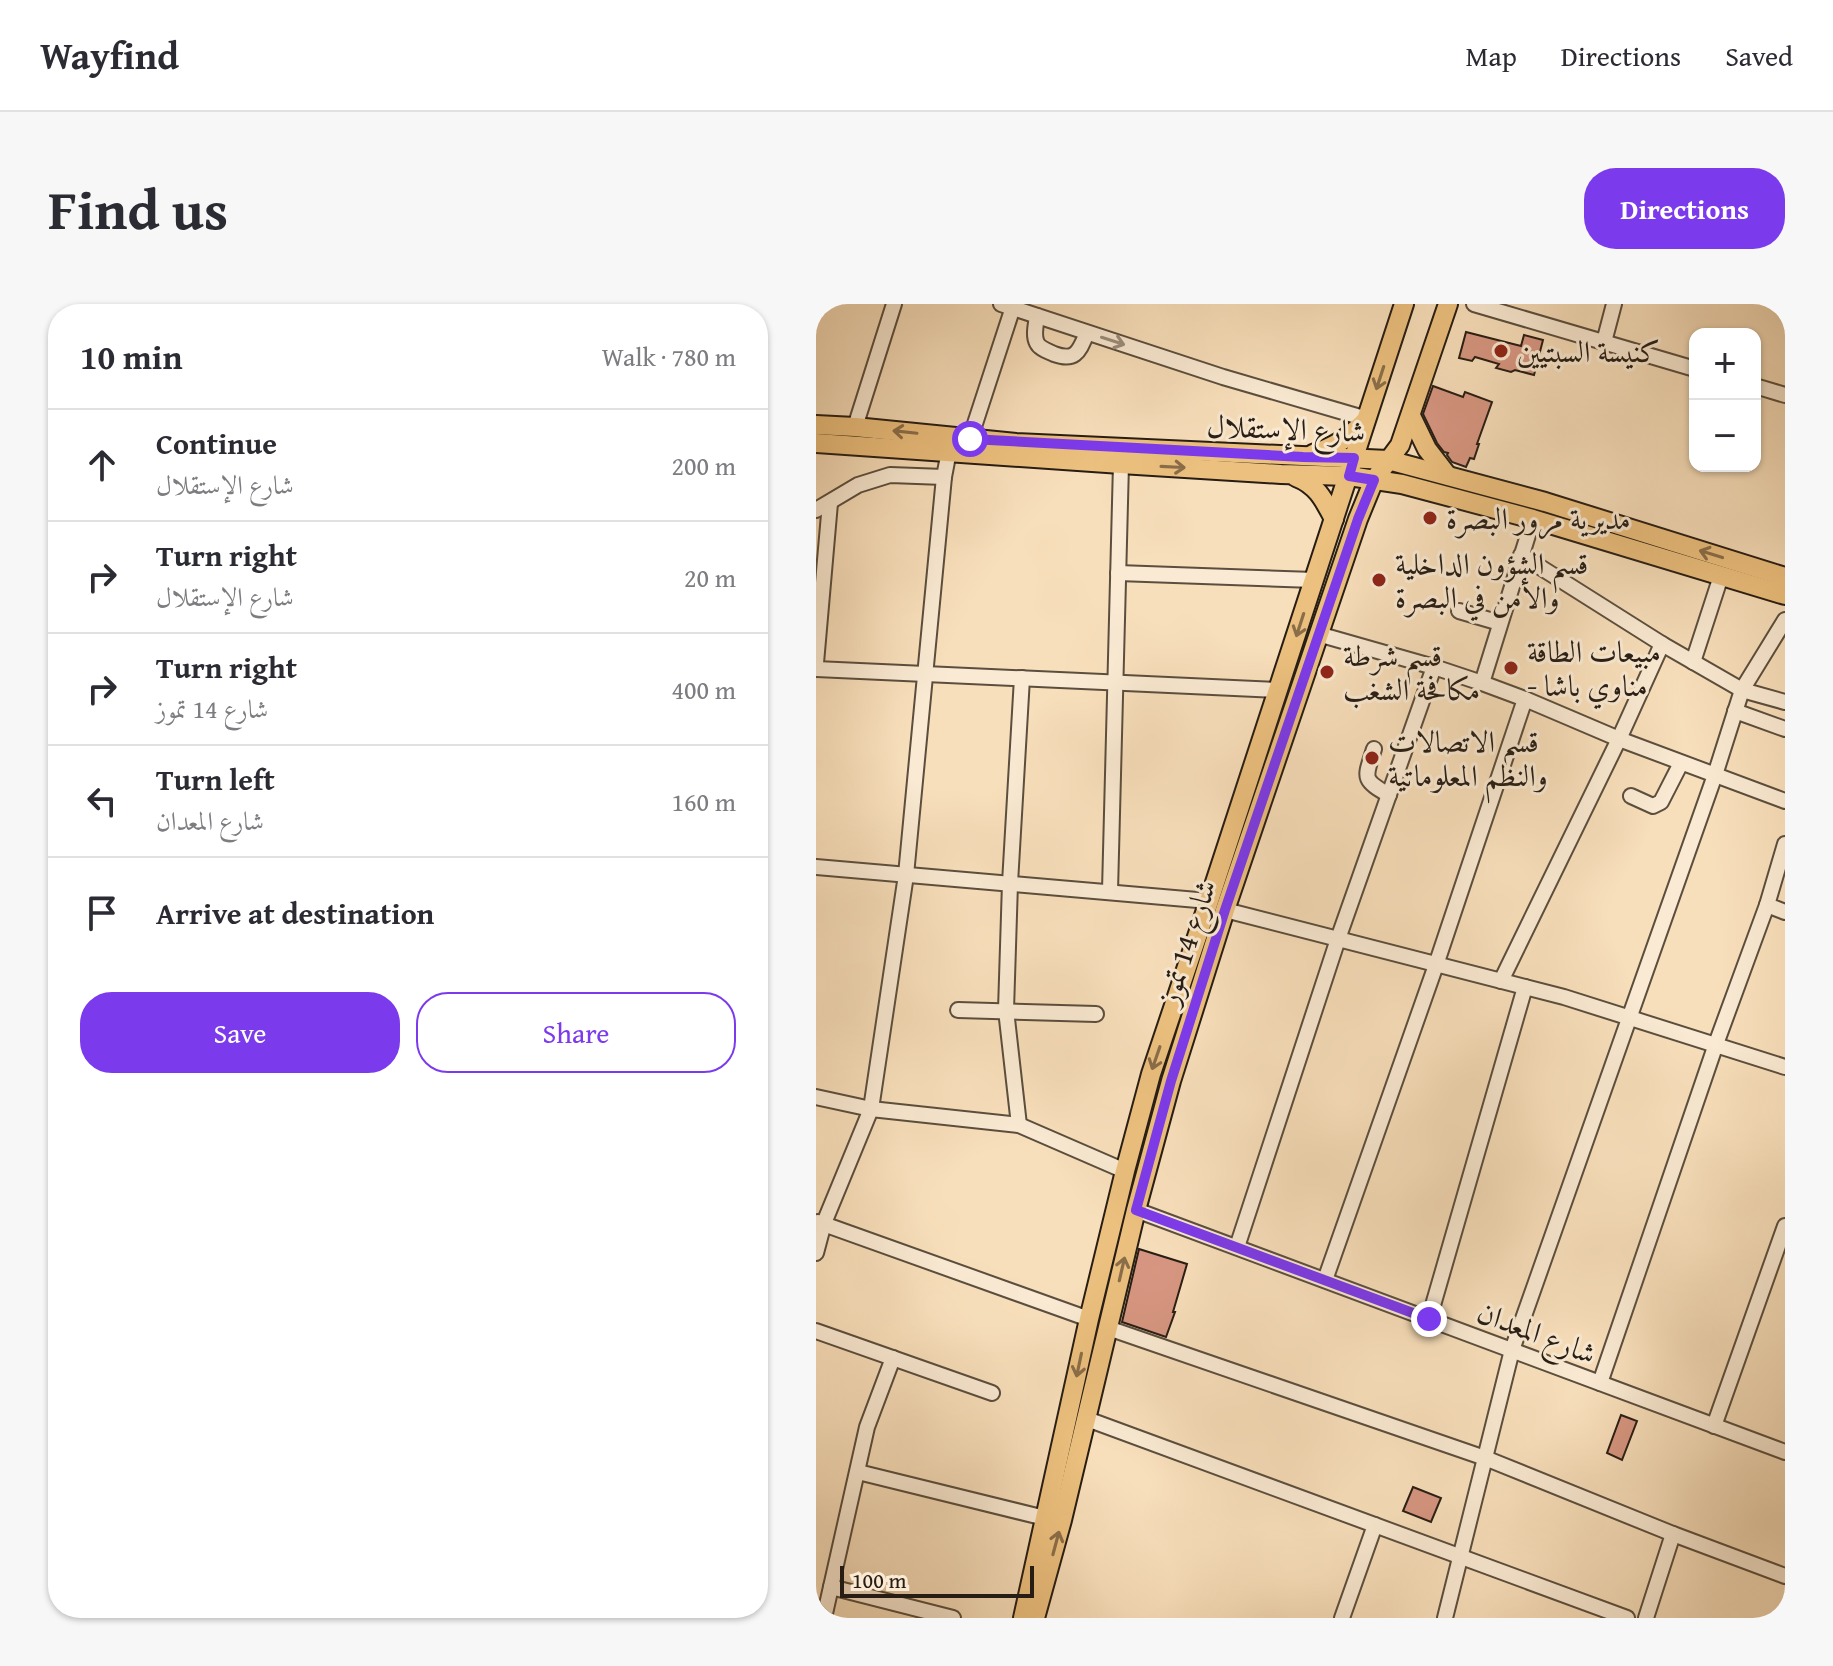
<!DOCTYPE html>
<meta charset="utf-8">
<style>
:root{--surface:#fff;--page:#f7f7f7;--text:#2b2b33;--muted:#7c7c81;--line:#e1e1e2;--accent:#7c3aed}
body{margin:0;font-family:"Gentium Book Plus",Amiri,serif;background:var(--page);color:var(--text)}
.controls{position:absolute;right:24px;top:24px;display:grid;overflow:hidden;border-radius:16px;box-shadow:0 2px 6px #0004}
.controls button{width:72px;height:72px;display:grid;place-items:center;padding:0;border:0;border-bottom:2px solid var(--line);background:var(--surface);color:var(--text);font:40px sans-serif}
.scale{position:absolute;left:24px;bottom:20px;width:194px;box-sizing:border-box;padding-left:8px;border:4px solid #271d14;border-top:0;font-size:22px;line-height:28px;white-space:nowrap;color:#271d14;-webkit-text-stroke:6px #faead3;paint-order:stroke}
.stop{position:absolute;width:24px;height:24px;margin:-18px;border:6px solid #7c3aed;border-radius:50%;background:#fff}
.stop.end{background:#7c3aed;border-color:#fff;box-shadow:0 2px 8px #0008}
.list{margin:0;padding:0;list-style:none}
h2{display:flex;justify-content:space-between;align-items:center;height:104px;margin:0;padding:0 32px;font-size:34px}
h2 small{font-size:26px;font-weight:400;color:var(--muted)}
.list li{display:grid;grid-template-columns:52px 1fr auto;gap:24px;align-items:center;box-sizing:border-box;height:112px;padding:0 32px;border-top:2px solid var(--line)}
.list b{display:block;font-size:30px;white-space:nowrap}
.list p{margin:0;font-size:26px;white-space:nowrap;color:var(--muted)}
.list em{font-size:26px;font-style:normal;color:var(--muted)}
.actions{display:flex;gap:16px;padding:24px 32px}
.actions a{flex:1;padding:18px 0;border:2px solid var(--accent);border-radius:32px;text-align:center;font-size:28px;color:var(--accent)}
.actions .main{background:var(--accent);color:#fff}
.icon{flex:none;width:44px;height:44px;fill:none;stroke:currentColor;stroke-width:2;stroke-linecap:round;stroke-linejoin:round}
.map{position:relative;flex:none;width:969px;height:1314px;overflow:hidden;border-radius:32px}
header{display:flex;align-items:center;gap:48px;box-sizing:border-box;height:112px;padding:0 40px;background:var(--surface);border-bottom:2px solid var(--line)}
header strong{font-size:38px}
nav{display:flex;gap:44px;margin-inline-start:auto;font-size:28px}
.intro{display:flex;align-items:center;justify-content:space-between;box-sizing:border-box;height:192px;padding:0 48px}
h1{margin:0;font-size:56px}
.button{padding:20px 36px;border-radius:32px;background:var(--accent);color:#fff;font-size:28px;font-weight:700}
main{display:flex;gap:48px;padding:0 48px}
aside{flex:1;background:var(--surface);border-radius:32px;box-shadow:0 2px 6px #0004}
.map>svg:first-child{display:block}
.building{fill:#d79681;stroke:#271d14;stroke-width:2}
.lines{fill:none;stroke-linecap:round;stroke-linejoin:round}
.minor-casing{stroke:#5b4e3e;stroke-width:18}
.major-casing{stroke:#271d14;stroke-width:22}
.minor{stroke:#faead3;stroke-width:14}
.major{stroke:#ecc07e;stroke-width:18}
.oneway{stroke:#9b8e7d}
.oneway2{stroke:#8a6e49}
.route{stroke:#7c3aed;stroke-width:10}
.poi-dot{fill:#8f2418;stroke:#faead3;stroke-width:3}
.labels{text-anchor:middle;dominant-baseline:central;stroke-width:6;stroke-linejoin:round;paint-order:stroke}
.poi-label{font-size:30px;fill:#271d14;stroke:#faead3;text-anchor:start}
.street-label{font-size:30px;fill:#271d14;stroke:#faead3}
</style>
<header>
<strong>Wayfind</strong>
<nav><a>Map</a><a>Directions</a><a>Saved</a></nav>
</header>
<div class="intro"><h1>Find us</h1><a class="button">Directions</a></div>
<main>
<aside>
<h2>10 min<small>Walk · 780 m</small></h2>
<ul class="list">
<li><svg class="icon" aria-label="ahead" viewBox="0 0 24 24"><path d="M12 20V5M6 11l6-6 6 6"/></svg><div><b>Continue</b><p>شارع الإستقلال</p></div><em>200 m</em></li>
<li><svg class="icon" aria-label="right" viewBox="0 0 24 24"><path d="M7 20v-9h11M14 6l5 5-5 5"/></svg><div><b>Turn right</b><p>شارع الإستقلال</p></div><em>20 m</em></li>
<li><svg class="icon" aria-label="right" viewBox="0 0 24 24"><path d="M7 20v-9h11M14 6l5 5-5 5"/></svg><div><b>Turn right</b><p>شارع 14 تموز</p></div><em>400 m</em></li>
<li><svg class="icon" aria-label="left" viewBox="0 0 24 24"><path d="M17 20v-9H6M10 6l-5 5 5 5"/></svg><div><b>Turn left</b><p>شارع المعدان</p></div><em>160 m</em></li>
<li><svg class="icon" aria-label="arrive" viewBox="0 0 24 24"><path d="M6 21V4h12l-3 4 3 4H6"/></svg><div><b>Arrive at destination</b></div></li>
</ul>
<div class="actions"><a class="main">Save</a><a>Share</a></div>
</aside>
<div class="map">
<svg width="969" height="1314" viewBox="0 0 969 1314">
<rect width="100%" height="100%" fill="#f8dfbb"/>
<filter id="stains"><feTurbulence type="fractalNoise" baseFrequency=".0025" numOctaves="4"/><feColorMatrix values="0 0 0 0 .2 0 0 0 0 .09 0 0 0 0 .02 0 0 0 .5 -.17"/></filter>
<radialGradient id="worn" r=".72"><stop offset=".6" stop-color="#630" stop-opacity="0"/><stop offset="1" stop-color="#630" stop-opacity=".3"/></radialGradient>
<g class="building">
<polygon points="650,28 705,42 708,31 727,36 718,71 699,66 695,68 680,64 683,60 659,53 656,57 643,54"/>
<polygon points="617,82 647,93 649,88 676,98 661,140 663,140 658,155 654,154 650,163 636,158 631,151 632,149 628,148 621,139 607,110"/>
<polygon points="323,945 371,960 357,1008 359,1008 350,1033 306,1018"/>
<polygon points="805,1111 821,1117 806,1156 791,1149"/>
<polygon points="597,1183 625,1194 615,1218 587,1207"/>
</g>
<g class="lines">
<defs>
<g id="minor">
<polyline points="185,0 407,73 551,115"/>
<polyline points="658,0 879,65"/>
<path d="M 221,12 C 220,20 217,32 221,39 C 224,45 232,47 238,50 C 260,58 263,47 271,29"/>
<polyline points="788,38 798,0"/>
<polyline points="939,82 969,91"/>
<polyline points="39,123 78,0"/>
<polyline points="154,135 198,0"/>
<polyline points="0,206 42,181 74,171 128,173"/>
<polyline points="705,251 846,340 926,386 969,398"/>
<polyline points="302,269 498,276"/>
<polyline points="643,307 684,319"/>
<polyline points="502,330 618,363 666,379 709,395 803,435 969,497"/>
<polyline points="877,358 905,272"/>
<polyline points="0,359 14,199"/>
<polyline points="0,365 463,386"/>
<polyline points="666,379 717,215"/>
<polyline points="919,407 969,425"/>
<path d="M 558,445 C 549,474 545,475 573,491"/>
<polyline points="815,492 837,502 845,498 865,459"/>
<polyline points="0,563 393,597"/>
<polyline points="294,587 305,160"/>
<polyline points="951,601 969,608"/>
<polyline points="409,606 748,693 969,763"/>
<polyline points="685,677 803,435 846,340"/>
<polyline points="142,706 280,710"/>
<polyline points="0,793 55,805 203,821 309,867"/>
<polyline points="203,821 190,706 194,579 206,374"/>
<polyline points="320,906 969,1148"/>
<polyline points="2,918 273,1015"/>
<polyline points="421,943 522,635 618,363"/>
<polyline points="0,949 8,919 55,805 90,571 128,173 133,147"/>
<polyline points="509,976 620,661 709,395"/>
<polyline points="613,1015 709,683"/>
<polyline points="292,1024 669,1154 857,1230 969,1272"/>
<polyline points="0,1027 176,1089"/>
<polyline points="784,1079 900,740 951,601 969,540"/>
<polyline points="271,1115 811,1314"/>
<polyline points="898,1122 969,922"/>
<polyline points="42,1168 229,1214"/>
<polyline points="15,1283 137,1314"/>
<polyline points="8,1314 51,1123 77,1054"/>
<polyline points="526,1314 559,1221"/>
<polyline points="629,1314 696,1046 899,471 926,386 969,316"/>
<polyline points="830,1314 857,1230"/>
</g>
<g id="major">
<polyline points="595,112 611,145 631,171"/>
<polyline points="0,121 39,123 200,139 572,156 729,198 969,273"/>
<polyline points="0,139 305,160 465,170 533,172 586,180 717,215 969,291"/>
<path d="M 497,150 C 520,142 532,134 549,117"/>
<path d="M 480,173 C 501,181 508,196 518,215"/>
<polyline points="207,1314 273,1015 309,867 335,770 393,597 588,0"/>
<polyline points="219,1314 246,1216 320,906 355,777 409,606 542,215 558,176 584,141 632,0"/>
</g>
</defs>
<use href="#minor" class="minor-casing"/>
<use href="#major" class="major-casing"/>
<use href="#minor" class="minor"/>
<use href="#major" class="major"/>
</g>
<defs><path id="oneway-shaft" d="M-6 0H5M1.5-3L5.5 0L1.5 3" fill="none" stroke-width="1.6" stroke-linecap="round" stroke-linejoin="round" transform="scale(2)"/></defs>
<use class="oneway" href="#oneway-shaft" transform="translate(297 37) rotate(18)"/>
<g class="oneway2">
<use href="#oneway-shaft" transform="translate(564 74) rotate(108)"/>
<use href="#oneway-shaft" transform="translate(89 128) rotate(-174)"/>
<use href="#oneway-shaft" transform="translate(357 163) rotate(3)"/>
<use href="#oneway-shaft" transform="translate(895 250) rotate(-163)"/>
<use href="#oneway-shaft" transform="translate(484 321) rotate(108)"/>
<use href="#oneway-shaft" transform="translate(340 754) rotate(109)"/>
<use href="#oneway-shaft" transform="translate(306 965) rotate(-77)"/>
<use href="#oneway-shaft" transform="translate(263 1061) rotate(102)"/>
<use href="#oneway-shaft" transform="translate(240 1239) rotate(-75)"/>
</g>
<g class="lines">
<polyline class="route" points="154,135 487,153 538,154 533,172 558,176 542,215 409,606 355,777 320,906 613,1015"/>
</g>
<g class="poi-dot">
<circle cx="685" cy="47" r="8"/>
<circle cx="614" cy="214" r="8"/>
<circle cx="563" cy="276" r="8"/>
<circle cx="695" cy="364" r="8"/>
<circle cx="511" cy="368" r="8"/>
<circle cx="556" cy="454" r="8"/>
</g>
<g class="labels">
<g class="poi-label">
<text x="701" y="47">كنيسة السبتيين</text>
<text x="630" y="214">مديرية مرور البصرة</text>
<text x="579" y="259">قسم الشؤون الداخلية<tspan x="579" dy="34">والأمن في البصرة</tspan></text>
<text x="711" y="347">مبيعات الطاقة<tspan x="711" dy="34">- مناوي باشا</tspan></text>
<text x="527" y="351">قسم شرطة<tspan x="527" dy="34">مكافحة الشغب</tspan></text>
<text x="572" y="437">قسم الاتصالات<tspan x="572" dy="34">والنظم المعلوماتية</tspan></text>
</g>
<g class="street-label">
<text transform="translate(470 124) rotate(2)">شارع الإستقلال</text>
<text transform="translate(370 638) rotate(-72)">شارع 14 تموز</text>
<text transform="translate(721 1028) rotate(21)">شارع المعدان</text>
</g>
</g>
<rect width="100%" height="100%" filter="url(#stains)"/>
<rect width="100%" height="100%" fill="url(#worn)"/>
</svg>
<div class="controls">
<button>+</button>
<button>−</button>
</div>
<div class="scale">100 m</div>
<div class="stop" style="left:154px;top:135px"></div>
<div class="stop end" style="left:613px;top:1015px"></div>
</div>
</main>
